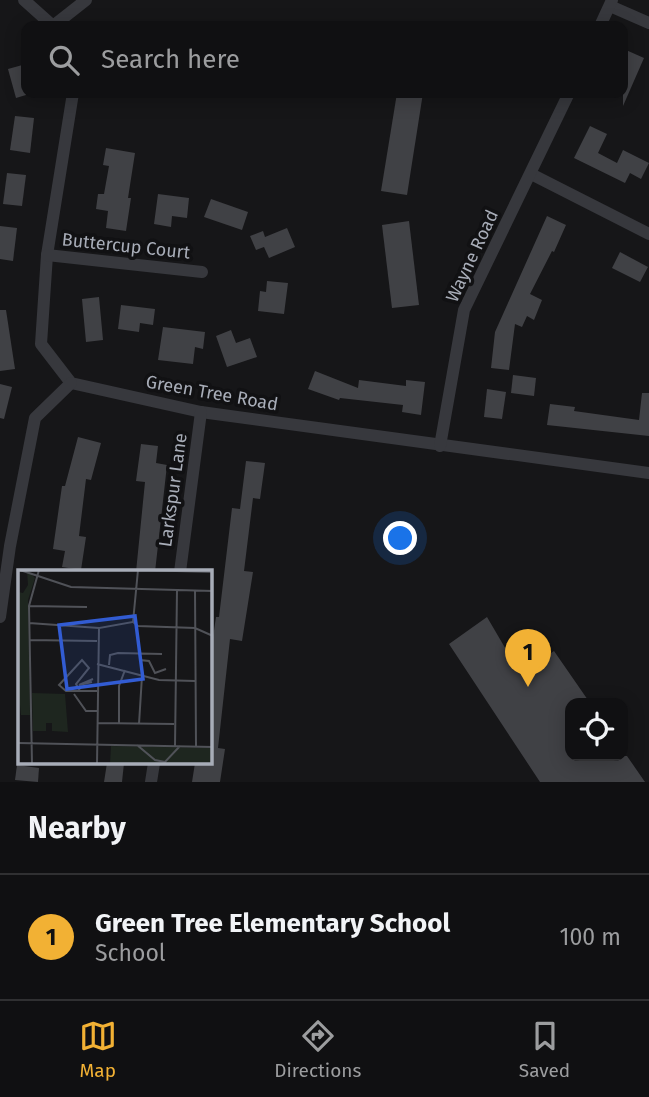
<!DOCTYPE html>
<style>
:root{--surface:#101012;--page:#19191b;--text:#f1f3f6;--muted:#9c9d9f;--line:#303032;--accent:#f2b134}
body{margin:0;font-family:"Fira Sans",sans-serif;background:var(--page);color:var(--text)}
.controls{position:absolute;right:21px;bottom:21px;display:grid;overflow:hidden;border-radius:14px;box-shadow:0 4px 18px #0003}
.controls button{width:63px;height:63px;display:grid;place-items:center;padding:0;border:0;border-bottom:2px solid var(--line);background:var(--surface);color:var(--text);font:35px sans-serif}
.you{position:absolute;left:401px;top:539px;width:24px;height:24px;margin:-18px;border:5px solid #fff;border-radius:50%;background:#1a73e8;box-shadow:0 0 0 10px #1a73e833}
.badge{display:grid;place-items:center;width:46px;height:46px;border-radius:50%;background:var(--accent);color:#111;font-size:23px;font-weight:700}
.pin{position:absolute;translate:-50% -58px;filter:drop-shadow(0 2px 4px #0008)}
.pin::after{content:'';position:absolute;top:37px;width:24px;height:21px;background:inherit;clip-path:polygon(0 0,100% 0,50% 100%)}
.list{margin:0;padding:0;list-style:none}
h2{display:flex;justify-content:space-between;align-items:center;height:91px;margin:0;padding:0 28px;font-size:30px}
h2 small{font-size:23px;font-weight:400;color:var(--muted)}
.list li{display:grid;grid-template-columns:46px 1fr auto;gap:21px;align-items:center;box-sizing:border-box;height:126px;padding:0 28px;border-top:2px solid var(--line)}
.list b{display:block;font-size:26px;white-space:nowrap}
.list p{margin:0;font-size:23px;white-space:nowrap;color:var(--muted)}
.list em{font-size:23px;font-style:normal;color:var(--muted)}
.icon{flex:none;width:38px;height:38px;fill:none;stroke:currentColor;stroke-width:2;stroke-linecap:round;stroke-linejoin:round}
.map{position:relative;flex:none;width:649px;height:782px;overflow:hidden}
.search{position:absolute;background:var(--surface);box-shadow:0 4px 18px #0003;left:21px;right:21px;top:21px;height:77px;display:flex;align-items:center;gap:18px;box-sizing:border-box;padding:0 24px;border-radius:14px;color:var(--muted);font-size:26px}
.sheet{height:217px;background:var(--surface)}
nav{display:flex;justify-content:space-around;align-items:center;box-sizing:border-box;height:98px;border-top:2px solid var(--line);background:var(--surface);font-size:19px;color:var(--muted)}
nav a{display:grid;justify-items:center;gap:4px}
nav .on{color:var(--accent)}
.map>svg:first-child{display:block}
.building{fill:#404145}
.lines{fill:none;stroke-linecap:round;stroke-linejoin:round}
.minor{stroke:#37383d;stroke-width:12}
.labels{text-anchor:middle;dominant-baseline:central;stroke-width:7;stroke-linejoin:round;paint-order:stroke}
.street-label{font-size:18px;fill:#a8adb8;stroke:#111113}
.inset-road{fill:none;stroke:#505258;stroke-width:2}
.view{fill:#325cd3;fill-opacity:0.15;stroke:#325cd3;stroke-width:3.5}
.inset-edge{fill:none;stroke:#a8adb8;stroke-width:3.5}
</style>
<div class="map">
<svg width="649" height="782" viewBox="0 0 649 782">
<rect width="100%" height="100%" fill="#161618"/>
<g class="building">
<polygon points="626,50 644,58 623,106 623,58"/>
<polygon points="26,64 26,95 16,98 8,69"/>
<polygon points="397,93 423,93 407,195 381,191"/>
<polygon points="15,116 34,118 30,153 10,150"/>
<polygon points="590,126 607,134 598,153 617,163 623,150 649,163 641,179 630,173 625,183 574,158"/>
<polygon points="106,148 135,153 128,198 131,198 126,231 106,228 108,211 96,209 98,194 104,194 109,166 103,165"/>
<polygon points="7,173 26,175 22,206 3,204"/>
<polygon points="158,194 189,198 187,218 172,216 171,227 154,224"/>
<polygon points="211,199 248,212 242,230 204,217"/>
<polygon points="547,216 566,225 554,252 552,251 530,294 542,300 534,320 527,316 522,327 515,324 509,370 491,368 495,332"/>
<polygon points="409,221 419,305 392,308 382,225"/>
<polygon points="0,226 17,228 13,261 0,259"/>
<polygon points="287,228 295,247 269,258 264,247 256,250 250,236 263,231 265,237"/>
<polygon points="620,252 648,267 640,282 612,268"/>
<polygon points="267,281 288,283 284,314 258,311 260,291 266,292"/>
<polygon points="99,297 103,340 86,342 82,299"/>
<polygon points="121,305 155,309 153,325 140,323 139,332 118,329"/>
<polygon points="0,310 6,310 15,369 0,371"/>
<polygon points="163,327 205,332 203,349 195,347 193,364 158,360"/>
<polygon points="231,330 236,343 250,338 257,357 227,367 216,336"/>
<polygon points="315,371 358,388 359,380 406,386 406,380 425,382 421,415 402,412 403,405 340,398 339,400 308,389"/>
<polygon points="513,375 536,378 534,396 511,393"/>
<polygon points="0,384 12,387 4,419 0,418"/>
<polygon points="487,389 506,392 502,419 484,417"/>
<polygon points="642,393 649,393 649,436 547,425 550,404 575,407 574,411 639,420"/>
<polygon points="78,437 101,443 91,480 86,479 79,536 86,537 81,570 62,567 65,551 53,549 62,486 65,486"/>
<polygon points="141,444 158,446 156,463 167,465 155,572 136,572 145,482 136,481"/>
<polygon points="246,461 265,463 260,499 253,498 244,571 253,572 242,641 230,639 218,748 225,749 220,782 192,782 195,763 210,763 210,657 216,617 219,617 232,508 240,509"/>
<polygon points="487,617 514,663 521,658 526,670 554,651 590,703 570,703 570,756 627,756 645,782 540,782 449,644"/>
<polygon points="107,763 124,763 122,782 104,782"/>
<polygon points="17,765 39,768 38,782 15,780"/>
</g>
<g class="lines">
<g class="minor">
<polyline points="24,0 53,26"/>
<polyline points="610,6 649,23"/>
<polyline points="53,26 86,0"/>
<polyline points="600,26 612,0"/>
<polyline points="73,93 47,255 41,344 71,383 201,412 649,473"/>
<polyline points="531,174 649,234"/>
<polyline points="47,255 202,272"/>
<polyline points="440,446 464,310 569,93"/>
<polyline points="180,572 201,412"/>
<polyline points="0,617 10,546 35,418 71,383"/>
<polyline points="151,782 154,763"/>
</g>
</g>
<g class="labels">
<g class="street-label">
<text transform="translate(126 246) rotate(6)">Buttercup Court</text>
<text transform="translate(472 256) rotate(-65)">Wayne Road</text>
<text transform="translate(212 393) rotate(10)">Green Tree Road</text>
<text transform="translate(173 490) rotate(-82)">Larkspur Lane</text>
</g>
</g>
<g transform="translate(18 570)">
<rect width="194" height="194" fill="#161618"/>
<path d="M 9,0 L 17,8 L 10,30 L 12,145 L 3,145 L 0,117 L 0,22 L 5,23 L 10,15 ZM 14,123 L 47,124 L 50,162 L 34,161 L 34,153 L 28,153 L 28,161 L 15,161 ZM 93,176 L 194,178 L 194,194 L 92,194 Z" fill="#1e261f"/>
<path class="inset-road" d="M 2,0 L 53,17 L 195,21M 120,0 L 195,2M 177,20 L 178,176M 11,36 L 69,37M 115,52 L 120,56 L 177,58 L 195,66M 11,53 L 81,58M 11,70 L 79,71M 122,84 L 122,90 L 131,91 L 137,103 L 148,99M 79,94 L 141,110 L 177,111M 91,95 L 92,85 L 100,83 L 144,84M 74,112 L 61,115 L 75,109M 62,121 L 58,114 L 71,98 L 64,90 L 41,115 L 48,121 L 79,121M 56,124 L 68,141 L 79,141M 79,153 L 156,154M 101,153 L 101,116 L 107,100M 121,154 L 124,106M 0,173 L 195,177M 119,175 L 137,190 L 147,192 L 162,176M 157,176 L 159,20M 14,194 L 11,36 L 21,0M 35,194 L 62,194M 79,194 L 81,58 L 115,52 L 120,0"/>
<path class="view" d="M 117,46 L 125,109 L 49,119 L 41,55 Z"/>
<rect width="194" height="194" class="inset-edge"/>
</g>
</svg>
<div class="controls">
<button><svg class="icon" aria-label="locate" viewBox="0 0 24 24"><circle cx="12" cy="12" r="6"/><path d="M12 2v4M12 18v4M2 12h4M18 12h4"/></svg></button>
</div>
<div class="you"></div>
<div class="pin badge" style="left:528px;top:687px">1</div>
<div class="search"><svg class="icon" aria-label="search" viewBox="0 0 24 24"><circle cx="10" cy="10" r="6"/><path d="M15 15l6 6"/></svg>Search here</div>
</div>
<section class="sheet">
<h2>Nearby<small></small></h2>
<ul class="list">
<li><span class="badge">1</span><div><b>Green Tree Elementary School</b><p>School</p></div><em>100 m</em></li>
</ul>
</section>
<nav>
<a class="on"><svg class="icon" aria-label="map" viewBox="0 0 24 24"><path d="M3 6l6-2 6 2 6-2v14l-6 2-6-2-6 2zM9 4v14M15 6v14"/></svg>Map</a>
<a><svg class="icon" aria-label="directions" viewBox="0 0 24 24"><path d="M12 3l9 9-9 9-9-9zM9 14v-3h6M13 9l2 2-2 2"/></svg>Directions</a>
<a><svg class="icon" aria-label="saved" viewBox="0 0 24 24"><path d="M7 4h10v16l-5-4-5 4z"/></svg>Saved</a>
</nav>
